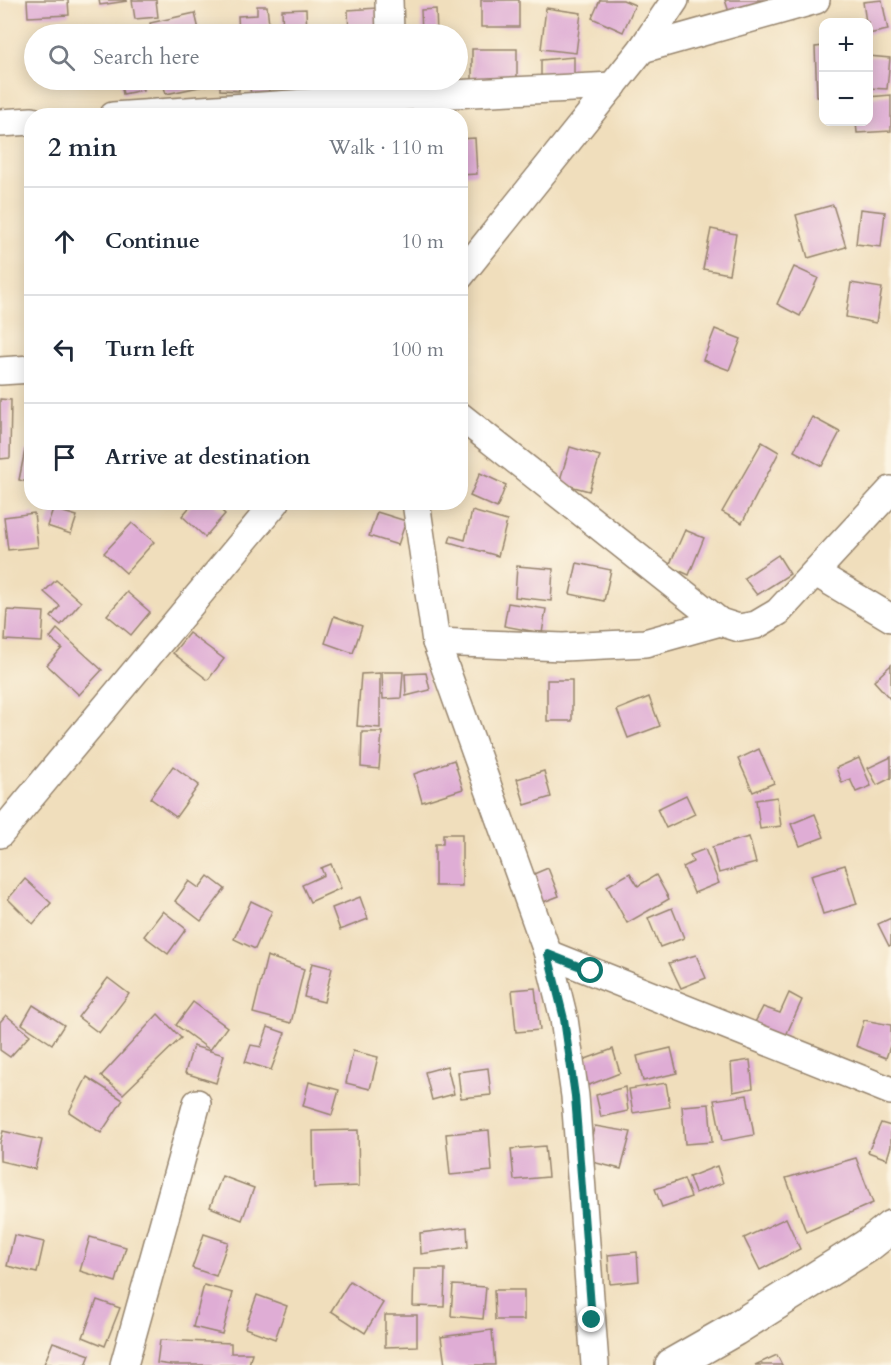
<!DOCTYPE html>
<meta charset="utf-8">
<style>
:root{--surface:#fff;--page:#f6f6f7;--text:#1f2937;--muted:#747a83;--line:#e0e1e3}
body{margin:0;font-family:Cardo,serif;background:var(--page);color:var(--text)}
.controls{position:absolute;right:18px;top:18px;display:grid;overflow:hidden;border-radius:12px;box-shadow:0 3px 15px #0003}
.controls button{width:54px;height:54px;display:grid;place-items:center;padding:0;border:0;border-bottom:2px solid var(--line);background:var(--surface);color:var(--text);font:30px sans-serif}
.stop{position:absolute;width:18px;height:18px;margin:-14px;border:4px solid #0f766e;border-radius:50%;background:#fff}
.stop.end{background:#0f766e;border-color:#fff;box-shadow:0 2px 6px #0008}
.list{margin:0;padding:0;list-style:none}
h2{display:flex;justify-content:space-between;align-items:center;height:78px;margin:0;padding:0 24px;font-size:26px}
h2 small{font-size:20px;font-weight:400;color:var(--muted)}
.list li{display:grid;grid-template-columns:39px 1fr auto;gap:18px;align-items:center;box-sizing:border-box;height:108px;padding:0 24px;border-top:2px solid var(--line)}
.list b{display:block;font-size:22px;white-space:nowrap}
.list em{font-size:20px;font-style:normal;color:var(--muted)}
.icon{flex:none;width:33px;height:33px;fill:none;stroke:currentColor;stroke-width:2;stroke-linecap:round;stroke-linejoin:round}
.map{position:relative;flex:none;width:891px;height:1365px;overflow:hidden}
.search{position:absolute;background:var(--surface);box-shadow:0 3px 15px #0003;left:24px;top:24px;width:444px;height:66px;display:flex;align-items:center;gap:15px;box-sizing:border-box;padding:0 21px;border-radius:33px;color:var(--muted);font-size:22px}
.panel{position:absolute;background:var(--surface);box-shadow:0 3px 15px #0003;left:24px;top:108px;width:444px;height:402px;border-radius:24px}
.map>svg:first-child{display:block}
.building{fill:#dfadd5}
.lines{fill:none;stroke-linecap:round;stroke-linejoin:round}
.street-casing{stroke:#96846d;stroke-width:30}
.primary-casing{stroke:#96846d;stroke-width:36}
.street{stroke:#fff;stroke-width:27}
.primary{stroke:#fff;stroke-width:33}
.route{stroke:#0f766e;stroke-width:8}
</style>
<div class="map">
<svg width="891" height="1365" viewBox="0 0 891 1365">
<rect width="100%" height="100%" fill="#fcf5e5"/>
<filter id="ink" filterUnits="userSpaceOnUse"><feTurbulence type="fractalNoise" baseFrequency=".0167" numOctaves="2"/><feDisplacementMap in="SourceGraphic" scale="12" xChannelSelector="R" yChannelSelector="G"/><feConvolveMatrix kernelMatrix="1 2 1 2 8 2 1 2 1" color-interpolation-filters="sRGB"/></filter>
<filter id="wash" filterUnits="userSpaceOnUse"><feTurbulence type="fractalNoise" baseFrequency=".008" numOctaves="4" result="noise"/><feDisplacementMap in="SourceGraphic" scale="24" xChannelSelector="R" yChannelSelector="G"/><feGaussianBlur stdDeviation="1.35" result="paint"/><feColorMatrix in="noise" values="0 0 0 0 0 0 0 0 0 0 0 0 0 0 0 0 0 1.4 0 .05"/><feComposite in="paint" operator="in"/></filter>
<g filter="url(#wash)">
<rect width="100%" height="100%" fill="#f0debc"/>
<g id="blocks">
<g class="building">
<polygon points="27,0 68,0 69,15 28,17"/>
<polygon points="99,0 127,0 127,1 100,5"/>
<polygon points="132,0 156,0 158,17 135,19"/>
<rect x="481" y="0" width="38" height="27"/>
<polygon points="600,0 623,0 635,5 623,32 592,18"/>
<polygon points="725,0 773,0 732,21"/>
<polygon points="882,0 888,30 868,34 868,22 866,22 863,2"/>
<polygon points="257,6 267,6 270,34 239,34 238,16 257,15"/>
<polygon points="377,8 379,34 349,34 348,10"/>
<polygon points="546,8 581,13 576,53 541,49"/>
<polygon points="306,9 307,34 283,34 282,10"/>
<polygon points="436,9 437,34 422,34 421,10"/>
<polygon points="195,13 200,34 152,34 150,23"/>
<polygon points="824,46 824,97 817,97 815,47"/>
<rect x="472" y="49" width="45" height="32"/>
<polygon points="868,56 890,58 887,89 868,88"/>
<polygon points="574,57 574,76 541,80 541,60"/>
<polygon points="120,80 141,80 143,90 123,94"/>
<polygon points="162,80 217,80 218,83 166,94"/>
<polygon points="220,80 239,80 239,91 220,90"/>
<polygon points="306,80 328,80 329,87 307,88"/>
<polygon points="268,85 270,97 252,100 250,88"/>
<polygon points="891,95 891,131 857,133 856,122 868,122 868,97"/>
<polygon points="475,138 477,174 460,175 460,139"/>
<polygon points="833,205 846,247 808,258 796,215"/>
<polygon points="860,209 885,212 881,247 856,244"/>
<polygon points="711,229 736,234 729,274 703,269"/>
<polygon points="794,267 818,278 800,316 777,304"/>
<polygon points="851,283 882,288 876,323 846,317"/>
<polygon points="715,329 741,339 729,370 703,360"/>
<polygon points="0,399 11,400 10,458 0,459"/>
<polygon points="812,417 840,432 822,466 794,451"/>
<polygon points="762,442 779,452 742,523 722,512"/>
<polygon points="570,447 600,456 589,491 559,483"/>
<polygon points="25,450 32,452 32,483 19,480"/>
<polygon points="480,473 506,485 497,508 470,496"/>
<polygon points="194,502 213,502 225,514 205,537 182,516"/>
<polygon points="53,509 77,516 71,534 47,526"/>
<polygon points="472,511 507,521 498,556 449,542 451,536 465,540"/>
<polygon points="377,512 406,521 398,545 369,536"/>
<polygon points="34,513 38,547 8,550 4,517"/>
<polygon points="132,523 154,542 126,573 104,553"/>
<polygon points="685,530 704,538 689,575 669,566"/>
<polygon points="778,555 790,574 757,595 744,578"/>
<polygon points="577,563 611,570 604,601 570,594"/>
<polygon points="517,566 553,569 551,601 515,597"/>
<polygon points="56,580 81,602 61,625 51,617 60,606 44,592"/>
<polygon points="127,592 150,612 131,635 107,615"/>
<polygon points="508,603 546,609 542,633 504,626"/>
<polygon points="7,610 44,612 42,642 5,640"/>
<polygon points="334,616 362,626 353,653 325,643"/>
<polygon points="57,629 102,670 79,695 47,665 62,648 50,638"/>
<polygon points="189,633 224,659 208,680 173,653"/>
<polygon points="891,665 891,700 874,681"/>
<polygon points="382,672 403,672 401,698 383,699"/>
<polygon points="380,673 380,728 357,726 361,674"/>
<polygon points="426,673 430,690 406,696 405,674"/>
<rect x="547" y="680" width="25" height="41"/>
<polygon points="649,697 660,726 628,738 617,710"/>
<polygon points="362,732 382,732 379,769 361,767"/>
<polygon points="759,749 774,783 753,792 738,759"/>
<polygon points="891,757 891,778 877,785 868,768"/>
<polygon points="859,758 871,786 856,792 850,779 842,783 836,768"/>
<polygon points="454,760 463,789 422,802 414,774"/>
<polygon points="173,766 199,785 176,817 150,798"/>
<polygon points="544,771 551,797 525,805 517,779"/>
<polygon points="686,795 695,814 666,828 657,809"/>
<polygon points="777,797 781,826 760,829 756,800"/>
<polygon points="815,814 824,837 800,846 791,824"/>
<polygon points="443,834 462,834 462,886 435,886 435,844 443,844"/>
<polygon points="749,837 756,863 719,873 712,847"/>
<polygon points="705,849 719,883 694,893 683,867 693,862 690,855"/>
<polygon points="331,864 341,888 310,902 302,885 324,875 321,868"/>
<polygon points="845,865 857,904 823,914 811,875"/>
<polygon points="548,868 559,896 533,906 522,879"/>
<polygon points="630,873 638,886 656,875 669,899 627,923 607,886"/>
<polygon points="208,876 225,889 201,921 175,901 189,881 199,888"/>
<polygon points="25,879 51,903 33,924 8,899"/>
<polygon points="360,897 368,919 340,930 332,908"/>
<polygon points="251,901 272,911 255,949 234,939"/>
<polygon points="672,908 684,938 660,947 648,918"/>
<polygon points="163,911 186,929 168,954 144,936"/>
<polygon points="891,918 891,945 889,946 878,924"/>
<polygon points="696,955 706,978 681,988 669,963"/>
<polygon points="267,956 304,969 291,1023 253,1013"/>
<polygon points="312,963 332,968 324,1002 304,997"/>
<polygon points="108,978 129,994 99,1033 78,1017"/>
<polygon points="535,988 540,1030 516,1032 512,990"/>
<polygon points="789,993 802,1000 783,1042 752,1028 763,1007 780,1013"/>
<polygon points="193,1002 227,1027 210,1050 176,1025"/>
<polygon points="33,1005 64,1025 52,1044 22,1024"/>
<polygon points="158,1014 181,1038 123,1094 101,1076"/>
<polygon points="6,1015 30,1035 10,1057 0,1050 0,1022"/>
<polygon points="864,1020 891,1025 891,1043 886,1058 856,1046"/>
<polygon points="268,1027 285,1033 271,1070 245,1062 251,1045 261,1047"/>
<polygon points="193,1046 224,1055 216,1083 185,1073"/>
<polygon points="671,1048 677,1073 643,1081 637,1056"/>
<polygon points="613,1049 620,1073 589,1085 580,1061"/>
<polygon points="353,1051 378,1057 370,1089 346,1083"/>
<polygon points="750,1060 753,1088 733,1092 731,1063"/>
<polygon points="447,1066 454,1094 432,1100 425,1072"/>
<polygon points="488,1068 491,1095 461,1098 458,1072"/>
<polygon points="87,1077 123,1100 101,1133 69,1112"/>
<polygon points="309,1082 339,1090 332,1115 303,1106"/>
<polygon points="666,1083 670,1107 633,1113 629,1089"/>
<polygon points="625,1087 628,1111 601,1117 596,1095"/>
<polygon points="747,1095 754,1135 722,1141 714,1100"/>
<polygon points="709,1104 712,1142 685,1144 682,1106"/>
<polygon points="881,1123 891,1126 891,1146 887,1159 868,1152"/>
<polygon points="595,1126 631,1132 621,1169 584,1160"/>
<polygon points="358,1130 359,1186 314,1188 313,1131"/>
<polygon points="489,1130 492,1171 450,1175 446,1134"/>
<polygon points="3,1131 42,1140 35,1169 0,1161 0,1143"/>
<polygon points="545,1146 548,1177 514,1180 511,1149"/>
<polygon points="856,1158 873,1203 806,1232 786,1178"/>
<polygon points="717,1166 723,1183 695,1193 689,1177"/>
<polygon points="222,1176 254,1188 242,1220 210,1207"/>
<polygon points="684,1179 691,1197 662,1207 655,1189"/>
<polygon points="786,1218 800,1249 760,1270 744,1238"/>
<polygon points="467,1227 468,1247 421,1254 420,1233"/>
<polygon points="204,1234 228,1242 216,1276 192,1268"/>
<polygon points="14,1235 44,1242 37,1273 7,1266"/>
<polygon points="90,1237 126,1247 116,1282 80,1271"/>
<polygon points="637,1252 639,1281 610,1284 608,1255"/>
<polygon points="414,1269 445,1269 444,1307 413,1306"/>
<polygon points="350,1281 383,1303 365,1333 331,1311"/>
<polygon points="204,1285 233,1293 222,1334 193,1327"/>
<polygon points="453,1285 486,1287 483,1319 451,1316"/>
<polygon points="494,1290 524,1290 524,1320 495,1320"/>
<polygon points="257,1295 287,1306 275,1339 245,1328"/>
<polygon points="97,1300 120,1308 105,1346 83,1337"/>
<polygon points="385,1315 417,1315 417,1346 385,1347"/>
<polygon points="492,1330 495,1365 445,1365 441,1337"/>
<polygon points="160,1340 231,1343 231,1353 252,1353 249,1365 171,1365 157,1363"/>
<polygon points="53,1342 90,1355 86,1365 44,1364"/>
<polygon points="777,1355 782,1365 755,1365"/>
</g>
</g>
</g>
<g filter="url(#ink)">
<use href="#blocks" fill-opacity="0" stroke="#96846d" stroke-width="1.5"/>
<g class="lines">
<defs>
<g id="street">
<polyline points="389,0 390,34"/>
<polyline points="642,49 816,0"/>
<polyline points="113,116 393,97 613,86"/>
<polyline points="0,123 32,121"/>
<polyline points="460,276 642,49 675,0"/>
<polyline points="0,371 32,369"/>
<polyline points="460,416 720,622 739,628 756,625 778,612 891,490"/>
<polyline points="416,502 436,642 548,954 564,1019 575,1096 595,1365"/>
<polyline points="816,573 891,618"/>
<polyline points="436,642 563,647 645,643 720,622"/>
<polyline points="0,834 276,502"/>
<polyline points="548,954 891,1091"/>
<polyline points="124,1365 197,1103"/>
</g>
<polyline id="primary" points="672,1365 735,1329 867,1246 891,1227"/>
</defs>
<use href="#street" class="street-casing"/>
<use href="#primary" class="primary-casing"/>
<use href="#street" class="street"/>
<use href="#primary" class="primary"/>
</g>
</g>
<g class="lines" filter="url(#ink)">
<polyline class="route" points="591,971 548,954 564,1019 575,1096 592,1320"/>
</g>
</svg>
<div class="controls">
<button>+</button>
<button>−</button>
</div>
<div class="stop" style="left:591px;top:971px"></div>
<div class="stop end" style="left:592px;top:1320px"></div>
<div class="search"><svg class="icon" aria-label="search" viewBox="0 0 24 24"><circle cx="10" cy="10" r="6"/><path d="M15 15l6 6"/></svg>Search here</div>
<section class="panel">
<h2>2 min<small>Walk · 110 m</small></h2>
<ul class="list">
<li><svg class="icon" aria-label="ahead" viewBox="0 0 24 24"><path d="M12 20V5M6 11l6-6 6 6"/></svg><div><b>Continue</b></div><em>10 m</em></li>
<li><svg class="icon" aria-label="left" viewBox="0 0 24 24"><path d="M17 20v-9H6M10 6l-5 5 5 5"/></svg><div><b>Turn left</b></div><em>100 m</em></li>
<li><svg class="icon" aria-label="arrive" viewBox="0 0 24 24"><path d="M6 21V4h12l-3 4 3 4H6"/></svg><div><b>Arrive at destination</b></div></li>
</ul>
</section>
</div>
